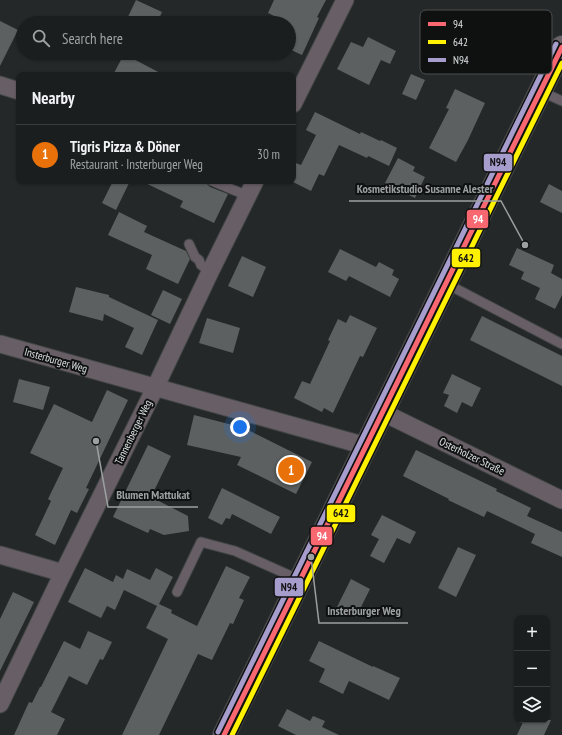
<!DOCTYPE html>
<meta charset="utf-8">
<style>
:root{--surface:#1b1e1f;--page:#282b2c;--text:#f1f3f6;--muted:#a0a2a4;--line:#393c3d;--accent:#ea580c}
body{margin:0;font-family:"PT Sans Narrow",sans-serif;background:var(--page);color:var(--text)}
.controls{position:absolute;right:12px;bottom:12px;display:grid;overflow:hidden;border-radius:8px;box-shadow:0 1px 3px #0004}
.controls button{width:36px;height:36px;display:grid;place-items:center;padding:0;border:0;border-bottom:1px solid var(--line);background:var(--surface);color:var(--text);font:20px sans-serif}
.you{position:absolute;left:240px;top:427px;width:14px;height:14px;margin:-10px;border:3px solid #fff;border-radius:50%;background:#1a73e8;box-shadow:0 0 0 6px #1a73e833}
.badge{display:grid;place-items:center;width:26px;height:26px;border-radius:50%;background:var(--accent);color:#fff;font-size:13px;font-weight:700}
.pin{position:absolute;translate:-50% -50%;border:2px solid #fff;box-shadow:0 1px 4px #0006}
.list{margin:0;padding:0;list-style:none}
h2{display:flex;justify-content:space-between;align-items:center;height:52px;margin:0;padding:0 16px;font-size:17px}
h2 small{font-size:13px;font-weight:400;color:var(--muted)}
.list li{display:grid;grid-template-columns:26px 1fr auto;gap:12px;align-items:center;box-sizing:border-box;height:60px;padding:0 16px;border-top:1px solid var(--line)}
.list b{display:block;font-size:15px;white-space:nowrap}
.list p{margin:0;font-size:13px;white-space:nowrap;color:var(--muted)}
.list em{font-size:13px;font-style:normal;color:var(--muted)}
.icon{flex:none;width:22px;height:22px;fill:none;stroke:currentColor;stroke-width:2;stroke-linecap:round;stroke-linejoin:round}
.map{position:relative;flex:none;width:562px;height:735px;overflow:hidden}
.search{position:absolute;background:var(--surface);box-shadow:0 1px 3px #0004;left:16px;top:16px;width:280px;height:44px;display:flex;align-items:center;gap:10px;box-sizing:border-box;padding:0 14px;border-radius:22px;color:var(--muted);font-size:15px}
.panel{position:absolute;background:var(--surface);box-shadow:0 1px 3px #0004;left:16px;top:72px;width:280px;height:112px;border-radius:8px}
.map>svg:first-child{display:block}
.building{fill:#5d6060}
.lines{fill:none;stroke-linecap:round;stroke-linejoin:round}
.service-casing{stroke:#424545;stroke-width:11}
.minor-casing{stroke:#424545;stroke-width:19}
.secondary-casing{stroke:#424545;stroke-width:24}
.service{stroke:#685f66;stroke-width:9}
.minor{stroke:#685f66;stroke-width:17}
.secondary{stroke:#6a636a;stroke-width:22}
.bus-1-casing{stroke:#0f1111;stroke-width:8}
.bus-2-casing{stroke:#0f1111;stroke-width:8}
.bus-3-casing{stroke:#0f1111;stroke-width:8}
.bus-1{stroke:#f96870;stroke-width:5}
.bus-2{stroke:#fff100;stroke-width:5}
.bus-3{stroke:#a69dcd;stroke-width:5}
.labels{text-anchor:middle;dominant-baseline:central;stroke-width:4;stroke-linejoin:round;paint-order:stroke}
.street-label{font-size:11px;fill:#dce0e0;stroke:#0f1111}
.key{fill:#0f1111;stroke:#4c4f4f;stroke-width:1}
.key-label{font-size:11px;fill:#dce0e0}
.leader{fill:none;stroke:#9ca0a0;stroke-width:1.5}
.callout-dot{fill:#9ca0a0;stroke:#0f1111;stroke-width:1.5}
.callout-label{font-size:12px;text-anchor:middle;font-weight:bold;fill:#9ca0a0;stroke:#0f1111;stroke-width:4;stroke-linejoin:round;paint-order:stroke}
.line-badge{stroke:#0f1111;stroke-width:1.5}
.badge-label{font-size:11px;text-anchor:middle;font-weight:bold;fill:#fff}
.pale-badge-label{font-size:11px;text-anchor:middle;font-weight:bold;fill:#111}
</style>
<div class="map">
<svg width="562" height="735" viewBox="0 0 562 735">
<rect width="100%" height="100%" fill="#242829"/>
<g class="building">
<polygon points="136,0 162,12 157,23 125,23"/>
<polygon points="274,0 326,0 317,17 319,18 302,55 289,49 289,23 268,13"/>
<polygon points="0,21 18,30 0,66"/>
<polygon points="368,37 396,51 390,64 381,60 369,85 337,69 351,42 363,47"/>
<polygon points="124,54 164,75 113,75"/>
<polygon points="411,74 425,80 416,100 402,94"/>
<polygon points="455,89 485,103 468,140 456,162 429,148 449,109 446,108"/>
<polygon points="315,112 360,134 361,132 380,141 381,140 397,148 389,166 368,156 367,158 339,145 324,176 319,174 311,191 293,182 293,162 301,165 316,135 306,130"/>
<polygon points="398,158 415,167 413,171 425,177 415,198 385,183"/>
<polygon points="113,181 130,181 116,210 102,203"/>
<polygon points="141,181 203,181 206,183 210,187 228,194 214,223 180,207 183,201"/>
<polygon points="549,184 562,191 562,213 540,202"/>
<polygon points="119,212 147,226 144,232 186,251 190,259 178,284 146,269 152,255 108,235"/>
<polygon points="517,248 554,265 551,273 562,279 562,295 555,309 535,299 540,288 521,279 524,272 509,265"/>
<polygon points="340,249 376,267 379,262 394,270 392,275 399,279 390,297 349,276 346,281 328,272"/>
<polygon points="242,256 266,267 253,297 228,286"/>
<polygon points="76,287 109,295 109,297 158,320 142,355 125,347 134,328 104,314 103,321 69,312"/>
<polygon points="163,290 182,299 170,324 151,315"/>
<polygon points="350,315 377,328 363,357 360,356 333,413 324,408 322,412 294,398 302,381 310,384 330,341 328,340 338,319 346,323"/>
<polygon points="482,316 562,356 562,386 470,340"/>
<polygon points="207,318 240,328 233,353 199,343"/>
<polygon points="452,374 481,388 472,407 462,402 457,413 444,406 449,395 443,393"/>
<polygon points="19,379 50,387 43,410 13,402"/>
<polygon points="107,390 128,400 86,488 89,489 77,513 71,510 55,545 35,535 51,501 48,499 63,468 30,453 54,404 92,422"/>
<polygon points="194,415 244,428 312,462 296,494 237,465 241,457 187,445"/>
<polygon points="148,445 171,456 151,497 188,516 189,531 164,535 150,529 148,533 113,517"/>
<polygon points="416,450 497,489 496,491 531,508 527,516 562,532 562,557 531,543 535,534 487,511 484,517 448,500 449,499 403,476"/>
<polygon points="222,488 280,517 271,534 232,514 230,519 226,518 222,525 208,518"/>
<polygon points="382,515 416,532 410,544 397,538 384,563 370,556 379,539 371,535"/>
<polygon points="458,547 476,555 456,597 438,588"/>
<polygon points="226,566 250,577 239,598 244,600 233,624 230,623 212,660 198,654 159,735 122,735 168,639 146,628 157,606 124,590 115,610 107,606 101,618 68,602 85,568 113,582 116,575 123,579 127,569 150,580 156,568 173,577 159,604 172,610 171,613 197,626"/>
<polygon points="351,579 370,589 356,617 337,607"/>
<polygon points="13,592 34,602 0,671 0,619"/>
<polygon points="88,631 112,642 103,660 100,659 87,685 69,676 51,712 65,719 57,735 14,735 29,702 32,703 40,687 41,687 64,641 80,649"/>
<polygon points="319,641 373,667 373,666 400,678 389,700 349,681 343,694 319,682 325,669 309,661"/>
<polygon points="287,709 310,721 313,716 325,721 322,727 339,735 296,735 278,726"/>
<polygon points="524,720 551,720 544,735 517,735"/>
</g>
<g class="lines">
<defs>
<g id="service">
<polyline points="540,91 562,101"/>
<polyline points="212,181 248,196"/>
<polyline points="189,244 195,257 199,260 201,265 210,272"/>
<polyline points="445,283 562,344"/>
<polyline points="177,592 201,542 235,551 300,580"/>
</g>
<g id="minor">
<polyline points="0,85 19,91"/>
<polyline points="293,104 345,0"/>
<polyline points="0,344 366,446"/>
<polyline points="382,412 562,500"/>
<polyline points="0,555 63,573"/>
<polyline points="0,704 63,573 155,388 210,272 255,181"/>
</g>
<polyline id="secondary" points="224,735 562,47"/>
</defs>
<use href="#service" class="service-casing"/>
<use href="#minor" class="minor-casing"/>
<use href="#secondary" class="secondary-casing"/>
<use href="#service" class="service"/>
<use href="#minor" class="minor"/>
<use href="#secondary" class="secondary"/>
<defs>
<polyline id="bus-1" points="224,735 562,47"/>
<polyline id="bus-2" points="232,735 562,63"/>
<polyline id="bus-3" points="218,732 556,44"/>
</defs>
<use href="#bus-1" class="bus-1-casing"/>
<use href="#bus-2" class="bus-2-casing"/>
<use href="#bus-3" class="bus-3-casing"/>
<use href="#bus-1" class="bus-1"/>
<use href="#bus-2" class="bus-2"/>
<use href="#bus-3" class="bus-3"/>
</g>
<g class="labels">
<g class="street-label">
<text transform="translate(56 360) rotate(16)">Insterburger Weg</text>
<text transform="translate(133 432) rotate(-64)">Tannenberger Weg</text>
<text transform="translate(472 456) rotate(26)">Osterholzer Straße</text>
</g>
</g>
<rect x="420" y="10" width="132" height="64" rx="6" class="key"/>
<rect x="428" y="22" width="18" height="4" fill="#f96870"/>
<rect x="428" y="40" width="18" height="4" fill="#fff100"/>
<rect x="428" y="58" width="18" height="4" fill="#a69dcd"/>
<g class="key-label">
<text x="453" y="28">94</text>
<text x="453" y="46">642</text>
<text x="453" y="64">N94</text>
</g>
<path class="leader" d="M525 245L501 201H349M96 441L108 507H198M311 557L319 623H408"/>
<g class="callout-dot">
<circle cx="525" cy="245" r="4"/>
<circle cx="96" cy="441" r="4"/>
<circle cx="311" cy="557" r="4"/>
</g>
<g class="callout-label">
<text x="425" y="193">Kosmetikstudio Susanne Alester</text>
<text x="153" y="499">Blumen Mattukat</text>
<text x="364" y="615">Insterburger Weg</text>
</g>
<g class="line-badge">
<rect x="483" y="153" width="30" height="19" rx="4" fill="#a69dcd"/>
<rect x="466" y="209" width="23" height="20" rx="4" fill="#f96870"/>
<rect x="451" y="248" width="30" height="20" rx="4" fill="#fff100"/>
<rect x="326" y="504" width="30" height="19" rx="4" fill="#fff100"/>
<rect x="310" y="526" width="23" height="20" rx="4" fill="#f96870"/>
<rect x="274" y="577" width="30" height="20" rx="4" fill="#a69dcd"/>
</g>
<g class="badge-label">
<text x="478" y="223">94</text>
<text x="322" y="540">94</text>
</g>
<g class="pale-badge-label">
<text x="498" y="166">N94</text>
<text x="466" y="262">642</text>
<text x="341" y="517">642</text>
<text x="289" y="591">N94</text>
</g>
</svg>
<div class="controls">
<button>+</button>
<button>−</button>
<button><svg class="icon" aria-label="layers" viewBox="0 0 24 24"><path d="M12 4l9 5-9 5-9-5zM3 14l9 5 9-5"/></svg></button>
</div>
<div class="you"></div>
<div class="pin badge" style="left:291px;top:470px;background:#e8710a">1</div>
<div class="search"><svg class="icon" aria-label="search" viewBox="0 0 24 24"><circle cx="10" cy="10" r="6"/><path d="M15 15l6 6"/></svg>Search here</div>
<section class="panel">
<h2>Nearby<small></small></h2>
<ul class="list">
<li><span class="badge" style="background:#e8710a">1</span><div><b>Tigris Pizza &amp; Döner</b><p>Restaurant · Insterburger Weg</p></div><em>30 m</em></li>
</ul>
</section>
</div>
